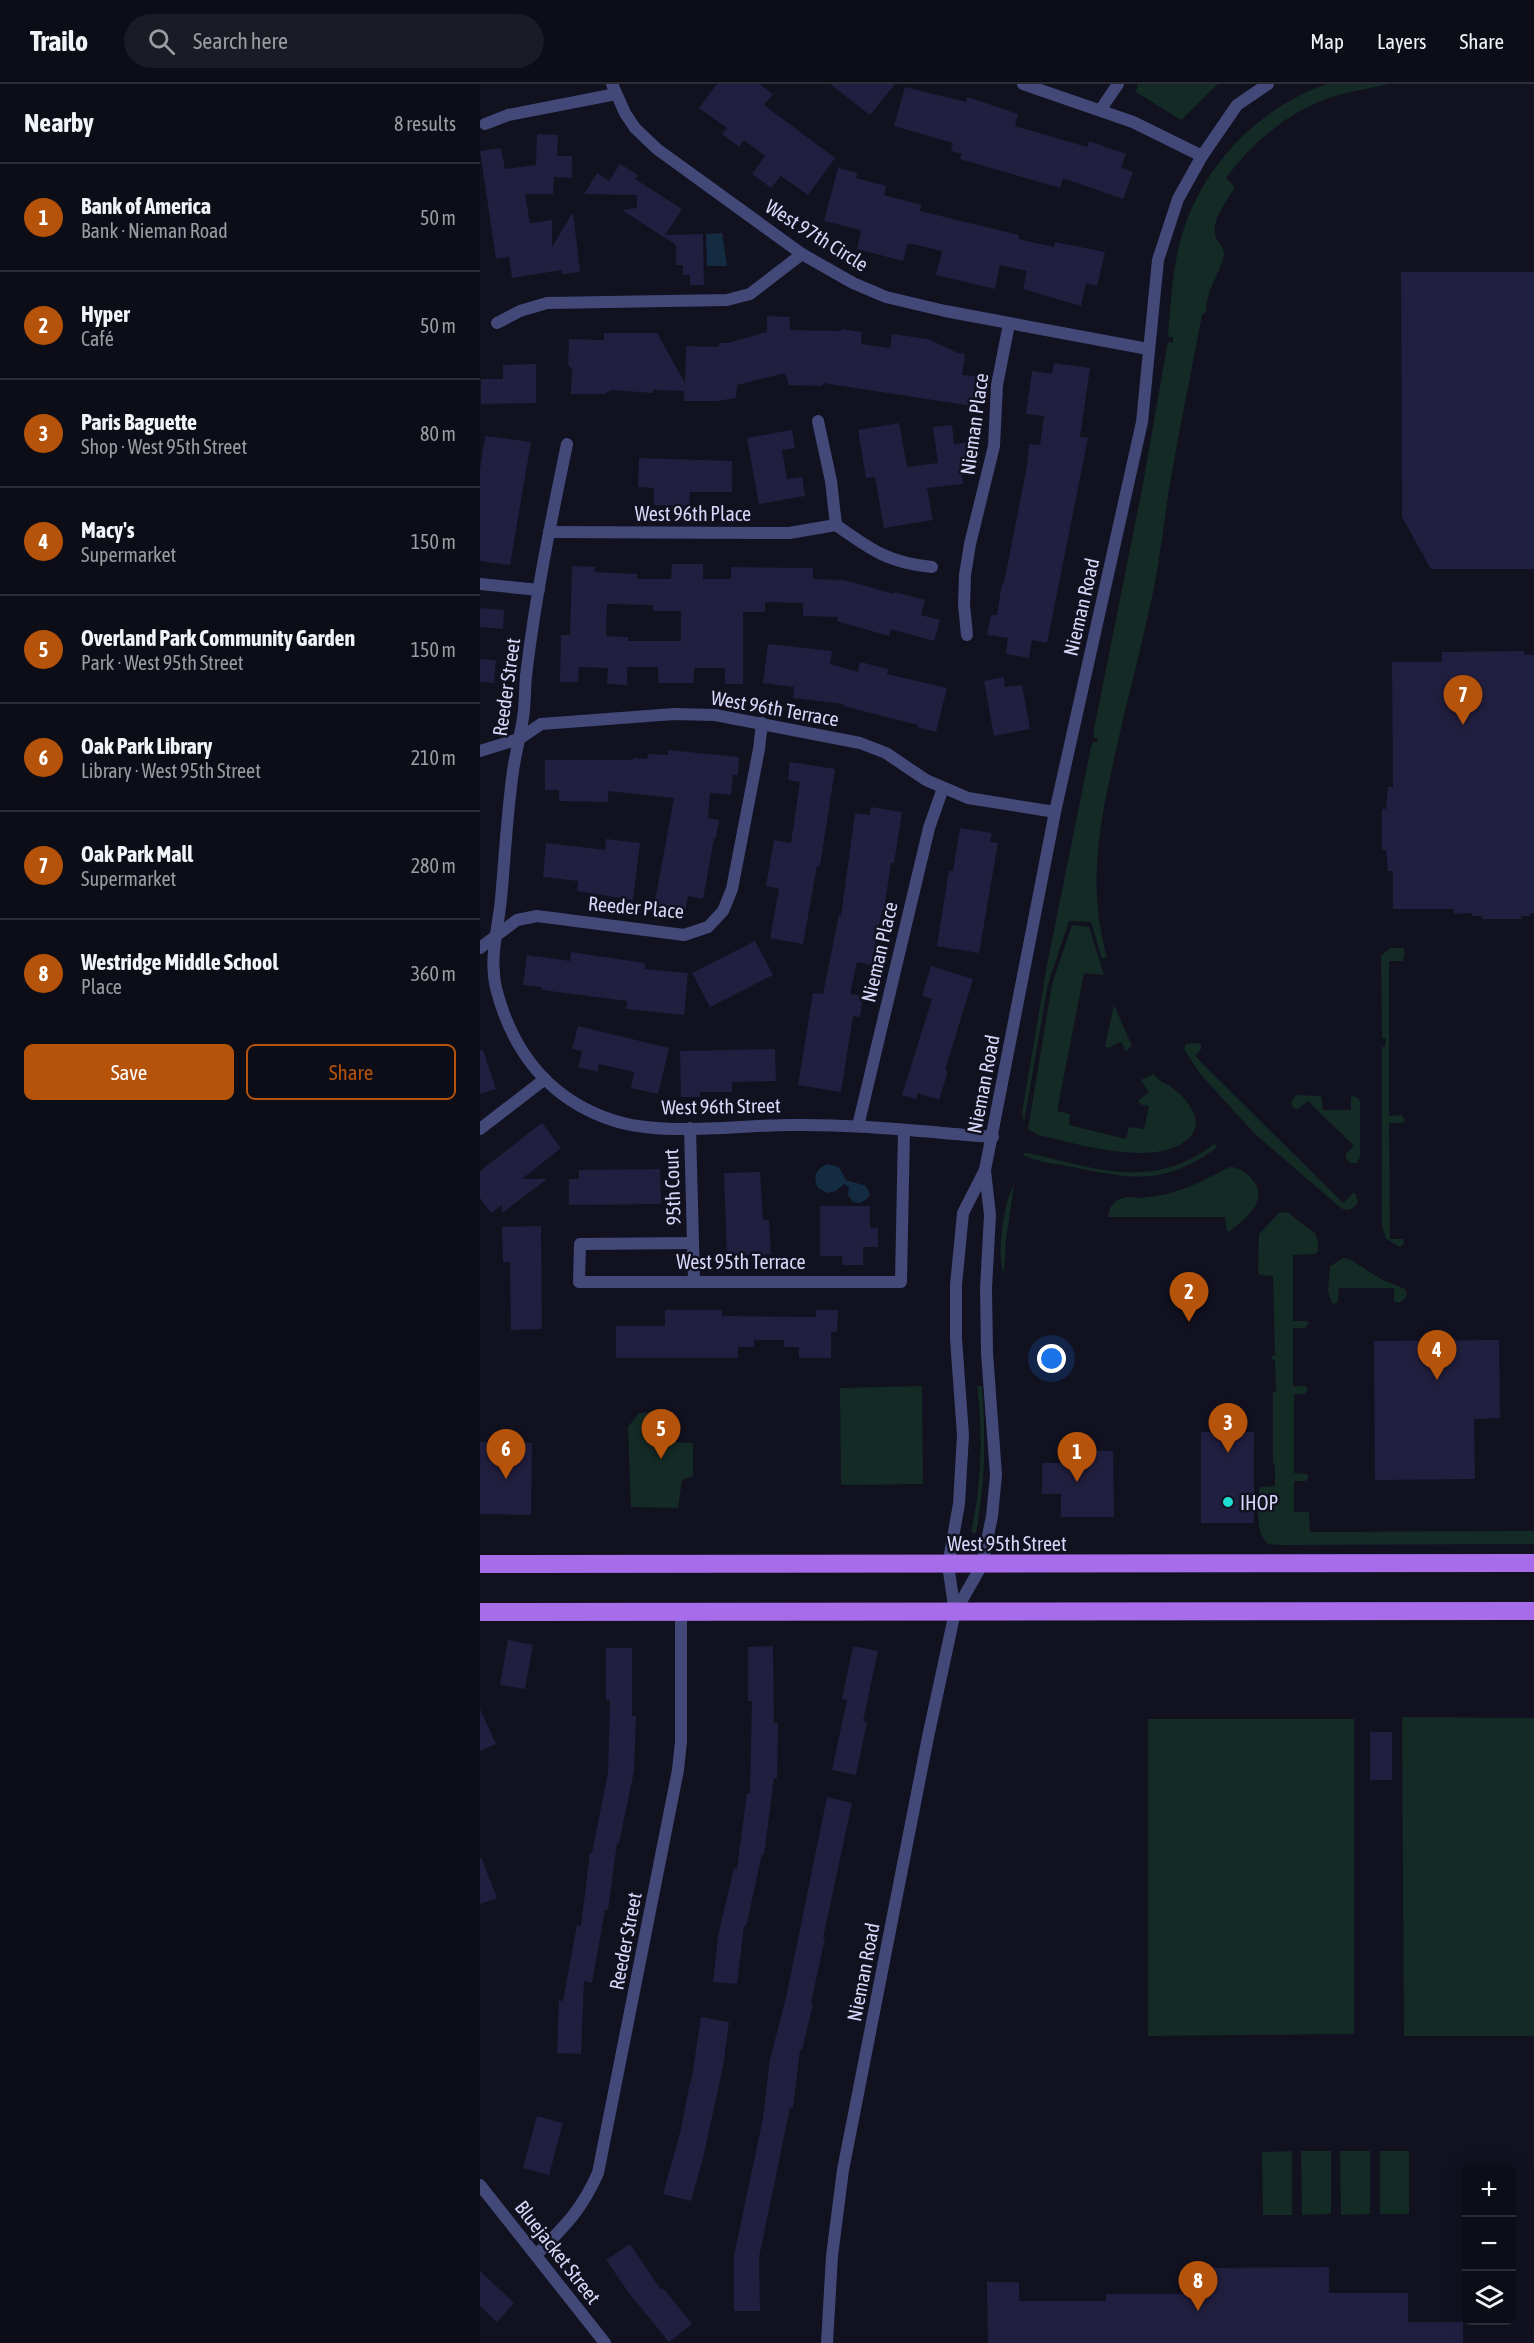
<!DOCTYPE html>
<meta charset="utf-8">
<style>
:root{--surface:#0d0d18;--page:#1b1b25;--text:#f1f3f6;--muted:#9a9ca2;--line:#2d2d37;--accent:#b45309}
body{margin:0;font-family:"Asap Condensed",sans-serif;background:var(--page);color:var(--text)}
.controls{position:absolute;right:18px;bottom:18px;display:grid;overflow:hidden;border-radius:9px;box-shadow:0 6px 24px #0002}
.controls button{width:54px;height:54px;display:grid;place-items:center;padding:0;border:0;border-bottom:2px solid var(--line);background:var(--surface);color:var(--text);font:30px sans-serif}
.you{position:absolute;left:572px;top:1275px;width:21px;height:21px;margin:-15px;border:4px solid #fff;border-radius:50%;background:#1a73e8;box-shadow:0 0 0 9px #1a73e833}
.badge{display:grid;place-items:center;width:39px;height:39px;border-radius:50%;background:var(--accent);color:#fff;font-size:20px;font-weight:700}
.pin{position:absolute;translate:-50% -50px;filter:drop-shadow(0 2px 3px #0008)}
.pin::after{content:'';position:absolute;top:32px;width:21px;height:18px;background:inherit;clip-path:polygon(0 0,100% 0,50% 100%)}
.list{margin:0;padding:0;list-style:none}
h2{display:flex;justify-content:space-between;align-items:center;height:78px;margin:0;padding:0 24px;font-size:26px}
h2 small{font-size:20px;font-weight:400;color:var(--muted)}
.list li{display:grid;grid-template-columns:39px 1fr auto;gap:18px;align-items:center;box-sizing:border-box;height:108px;padding:0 24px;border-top:2px solid var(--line)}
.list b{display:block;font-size:22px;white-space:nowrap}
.list p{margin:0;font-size:20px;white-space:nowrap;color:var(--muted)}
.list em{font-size:20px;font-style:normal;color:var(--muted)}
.actions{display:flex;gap:12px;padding:18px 24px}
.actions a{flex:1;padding:14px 0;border:2px solid var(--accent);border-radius:9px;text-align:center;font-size:21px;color:var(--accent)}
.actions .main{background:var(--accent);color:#fff}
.icon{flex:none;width:33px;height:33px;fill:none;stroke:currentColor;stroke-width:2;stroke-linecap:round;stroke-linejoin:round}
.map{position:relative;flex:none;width:1054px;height:2259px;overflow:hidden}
header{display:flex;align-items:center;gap:36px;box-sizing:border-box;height:84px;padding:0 30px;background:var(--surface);border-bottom:2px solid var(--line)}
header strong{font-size:28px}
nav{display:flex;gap:33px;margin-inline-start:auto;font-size:21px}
.search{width:420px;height:54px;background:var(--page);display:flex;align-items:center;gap:15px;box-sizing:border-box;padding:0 21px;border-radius:33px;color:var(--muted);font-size:22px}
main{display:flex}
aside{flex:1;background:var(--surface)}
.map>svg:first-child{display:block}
.green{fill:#142a25}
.water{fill:#142c41}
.building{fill:#211f3f;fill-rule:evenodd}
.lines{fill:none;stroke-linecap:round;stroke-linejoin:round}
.street{stroke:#424979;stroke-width:12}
.primary{stroke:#a76cea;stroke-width:18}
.poi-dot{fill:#1fdcd1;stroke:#111120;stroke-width:2}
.labels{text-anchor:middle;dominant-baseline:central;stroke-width:5;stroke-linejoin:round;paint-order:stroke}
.street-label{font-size:20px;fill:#d6d7f9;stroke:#111120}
.poi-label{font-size:20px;fill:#d6d7f9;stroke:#111120;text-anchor:start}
</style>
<header>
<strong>Trailo</strong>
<div class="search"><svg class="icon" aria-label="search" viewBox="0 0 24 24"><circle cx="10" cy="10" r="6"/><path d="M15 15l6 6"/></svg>Search here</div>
<nav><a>Map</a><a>Layers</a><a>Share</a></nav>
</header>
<main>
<aside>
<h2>Nearby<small>8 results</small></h2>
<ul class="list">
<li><span class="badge">1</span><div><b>Bank of America</b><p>Bank · Nieman Road</p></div><em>50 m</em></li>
<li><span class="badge">2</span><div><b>Hyper</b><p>Café</p></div><em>50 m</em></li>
<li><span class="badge">3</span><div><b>Paris Baguette</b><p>Shop · West 95th Street</p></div><em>80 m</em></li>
<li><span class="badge">4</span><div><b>Macy's</b><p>Supermarket</p></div><em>150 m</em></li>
<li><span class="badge">5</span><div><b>Overland Park Community Garden</b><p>Park · West 95th Street</p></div><em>150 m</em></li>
<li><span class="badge">6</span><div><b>Oak Park Library</b><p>Library · West 95th Street</p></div><em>210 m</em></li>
<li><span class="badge">7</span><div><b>Oak Park Mall</b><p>Supermarket</p></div><em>280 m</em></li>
<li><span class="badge">8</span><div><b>Westridge Middle School</b><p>Place</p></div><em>360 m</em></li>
</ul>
<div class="actions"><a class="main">Save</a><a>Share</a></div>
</aside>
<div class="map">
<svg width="1054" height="2259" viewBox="0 0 1054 2259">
<rect width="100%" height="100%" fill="#111120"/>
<g class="green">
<polygon points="658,0 738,0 701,36 656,8"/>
<path d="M 847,0 L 909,0 C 891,4 872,7 855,12 C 810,26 774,57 746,94 L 755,103 C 748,115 732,135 735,150 C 736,159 745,162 744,171 C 739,193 728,200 726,227 L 722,231 C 711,289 699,347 689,405 C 684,440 680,474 673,508 C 661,566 645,623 633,680 C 618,747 608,806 627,873 L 622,875 L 611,838 L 589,837 L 568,900 L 544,1038 L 542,1029 L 567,881 L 611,663 L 613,658 L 617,658 L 618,654 L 614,654 L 614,645 L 663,400 L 687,262 L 688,258 L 693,259 L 693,253 L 689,253 L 688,249 C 691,220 692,190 699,162 C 717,88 774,25 847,0 Z"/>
<path d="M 592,841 L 609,843 L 624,891 L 604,889 L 577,1027 L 590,1030 L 589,1041 L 646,1055 L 649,1043 L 664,1045 L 669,1022 L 662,1021 L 658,1017 L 669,1008 L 661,996 L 674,990 C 680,999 687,999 695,1006 C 702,1010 712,1024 715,1032 C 717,1039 715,1048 710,1053 C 678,1086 596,1059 558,1051 L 548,1045 L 572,900 Z"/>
<polygon points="910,864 923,864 925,868 923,877 909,877 909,1032 922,1031 925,1036 923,1039 909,1039 910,1155 923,1155 924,1160 920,1163 906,1155 902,1142 902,963 905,963 906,955 902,954 901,872"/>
<polygon points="634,921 652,962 646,967 641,958 628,964 625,962"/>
<path d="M 719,959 L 721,961 L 721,965 L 715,972 L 863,1119 L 873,1109 L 875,1109 L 878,1118 C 874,1125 868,1128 861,1124 L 775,1050 L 721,991 L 704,965 L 706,960 Z"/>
<polygon points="816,1011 841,1012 843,1026 871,1026 871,1014 873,1012 878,1014 880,1018 880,1072 877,1079 871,1079 866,1075 866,1070 874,1062 828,1017 818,1025 813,1024 811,1018"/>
<path d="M 734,1060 L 737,1062 L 734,1066 C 680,1102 653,1095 592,1083 C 576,1080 557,1078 543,1071 L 544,1069 L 549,1069 C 617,1085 673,1107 734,1060 Z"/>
<path d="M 750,1083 C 759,1083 765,1088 771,1094 C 792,1115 765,1135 749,1148 L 746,1145 L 745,1133 L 628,1133 L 630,1124 L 637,1116 L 646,1113 L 661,1114 L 687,1110 L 709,1103 Z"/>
<path d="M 534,1101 L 526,1156 L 524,1189 C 516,1174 524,1115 534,1101 Z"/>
<path d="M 807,1128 L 835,1149 L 838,1157 L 838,1168 L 835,1170 L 813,1171 L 813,1237 L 826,1237 L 829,1239 L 825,1244 L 813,1244 L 813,1302 L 826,1302 L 828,1305 L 825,1310 L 814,1310 L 814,1389 L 826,1390 L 829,1392 L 826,1397 L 814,1397 L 814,1428 L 829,1428 L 830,1448 L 1054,1447 L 1054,1460 L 800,1461 L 788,1460 C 774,1447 779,1423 779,1406 L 781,1403 L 795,1402 L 795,1382 L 793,1379 L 793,1308 L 796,1308 L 795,1276 L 792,1275 L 792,1272 L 795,1272 L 793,1192 L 781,1191 L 778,1189 L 779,1150 L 799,1129 Z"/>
<polygon points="864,1174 869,1175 901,1195 925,1205 927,1210 925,1215 919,1219 914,1217 914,1204 859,1204 858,1217 855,1220 852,1219 848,1207 850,1182"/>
<polygon points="442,1302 443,1400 361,1401 360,1304"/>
<path d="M 497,1302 L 502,1302 C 506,1352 505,1399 496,1449 L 491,1448 C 502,1401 503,1350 497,1302 Z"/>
<polygon points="159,1329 194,1329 194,1358 213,1359 213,1392 202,1396 198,1424 151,1423 148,1343"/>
<polygon points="922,1633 1054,1634 1054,1952 924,1952"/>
<polygon points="668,1635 874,1635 874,1950 668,1952"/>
<polygon points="812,2067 812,2131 783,2131 782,2068"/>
<polygon points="821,2067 851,2067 851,2130 822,2131"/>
<polygon points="860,2067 890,2067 890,2130 861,2131"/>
<rect x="900" y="2067" width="29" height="63"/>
</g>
<g class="water">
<polygon points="242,149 247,182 227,182 226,150"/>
<path d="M 347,1080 L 359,1083 L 366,1096 L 386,1102 L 390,1110 L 388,1114 L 380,1119 L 373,1118 L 368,1111 L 369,1103 L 364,1100 L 356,1107 L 348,1109 L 338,1104 C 332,1093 336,1085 347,1080 Z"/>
</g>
<g class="building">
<polygon points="237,0 279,0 293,10 284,21 355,74 328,111 301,92 291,104 272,90 285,72 264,56 259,63 242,50 247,44 219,24"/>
<polygon points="350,0 415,0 390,31"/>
<polygon points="425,3 486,18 487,13 506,19 538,30 535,42 607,63 609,57 646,70 641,84 653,88 643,115 583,94 580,104 480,75 482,70 471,67 473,59 414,42"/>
<polygon points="57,50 78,51 77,72 92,72 92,94 74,93 73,110 45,110 50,139 72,136 72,163 93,128 100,188 82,190 82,186 32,194 29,173 16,175 0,67 21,64 25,85 56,81"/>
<polygon points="140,80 158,91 155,95 202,125 185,151 223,150 224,201 210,201 210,191 203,191 203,181 196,181 196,161 142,126 157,124 157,111 104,110 117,89 129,97"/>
<polygon points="358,84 378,89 376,94 406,102 404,111 442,121 440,127 539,151 538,155 574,163 575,158 625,168 617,202 606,199 601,222 543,205 547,187 520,181 515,205 456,191 462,167 428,159 423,177 377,165 381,146 344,137"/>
<polygon points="921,188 1054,188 1054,485 951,485 922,433"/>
<polygon points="287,232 310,233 310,246 361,247 362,245 382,248 381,260 410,264 412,250 448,255 478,269 485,270 482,291 496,292 492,322 343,299 343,302 309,301 305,289 257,301 256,314 237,317 204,317 204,307 173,306 173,309 131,306 124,310 91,310 92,286 88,280 89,255 124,256 124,249 177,249 205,299 206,262 238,263 239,259 248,259 287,248"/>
<polygon points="574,279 610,284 600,353 608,354 567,559 552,556 549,574 526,570 528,554 507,551 511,531 517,531 522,499 524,499 547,382 549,360 560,361 564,332 546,330 552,287 572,290"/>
<polygon points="56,280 56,319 1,320 1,295 23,295 23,281"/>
<polygon points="419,339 427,383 458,379 453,343 472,341 474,360 491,358 494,375 480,377 483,400 447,404 453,436 404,444 395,393 386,394 378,346"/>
<polygon points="312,346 315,364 302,366 307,395 322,393 325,412 279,420 267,354"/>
<polygon points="5,352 51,358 30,481 0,477 0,385"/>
<polygon points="159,374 252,377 252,408 210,408 209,422 174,421 174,404 158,403"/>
<path d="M 192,480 L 223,480 L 223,495 L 251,495 L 251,483 L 333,484 L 333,495 L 364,496 L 414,510 L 415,508 L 445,516 L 441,531 L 460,536 L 454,557 L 411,545 L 409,552 L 357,537 L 358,533 L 323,532 L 323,519 L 285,518 L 285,528 L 263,528 L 263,600 L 245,600 L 245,584 L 214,584 L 214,599 L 178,599 L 178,583 L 147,583 L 147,601 L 127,600 L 128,584 L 99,583 L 98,598 L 80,598 L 81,551 L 90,551 L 92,482 L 115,483 L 114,488 L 157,490 L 157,495 L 191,495 ZM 127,520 L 173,521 L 173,527 L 201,527 L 201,557 L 148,557 L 148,553 L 126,552 Z"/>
<polygon points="0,524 24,526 23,545 0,543"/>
<polygon points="288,560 352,567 350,580 378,588 380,578 408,585 407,590 467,604 456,648 437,643 438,641 363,622 364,620 313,614 314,603 283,599"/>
<polygon points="1043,567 1045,571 1054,571 1054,829 1050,829 1050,832 1041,832 1042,835 1003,835 1001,832 992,832 992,829 974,830 974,825 913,825 913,787 908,787 906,766 902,766 902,725 906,725 908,703 913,703 912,578 962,578 962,568"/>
<polygon points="0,575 16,576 14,599 0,598"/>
<polygon points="524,593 525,603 542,601 550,645 514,652 504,597"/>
<polygon points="188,666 259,673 258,691 253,691 251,711 230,709 228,734 239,736 236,754 234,754 223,815 208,812 205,828 174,822 194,714 128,707 128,718 79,717 79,706 65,706 65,676 153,676 153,674 167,675 168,670 188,671"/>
<polygon points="310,678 355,685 340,782 337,782 323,860 290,854 299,805 286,802 294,756 311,759 320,698 308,696"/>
<polygon points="391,723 422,728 414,779 411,779 404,826 402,826 391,881 377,878 370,910 383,912 380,933 373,932 361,1008 318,1001 333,909 343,910 359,831 361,832 375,729 390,731"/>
<polygon points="480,744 512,749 510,758 518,759 499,869 457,862 469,786 473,787"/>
<polygon points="126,755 160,759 153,816 97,807 98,797 63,793 66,759 125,766"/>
<polygon points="275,857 293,891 230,923 212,889"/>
<polygon points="91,868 165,879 165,885 208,889 204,931 146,925 147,917 62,906 62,903 43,901 47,871 90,877"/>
<polygon points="451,882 493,895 465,986 468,987 459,1016 438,1009 436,1015 422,1011 452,915 442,912"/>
<polygon points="98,942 189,964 178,1010 151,1004 154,988 119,980 118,988 98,983 102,967 92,965"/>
<polygon points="295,965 296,997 252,998 252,1008 220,1008 220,1013 201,1013 200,967"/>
<polygon points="0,966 3,966 16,1005 0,1010"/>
<polygon points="62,1039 81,1064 42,1095 67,1095 22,1129 22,1121 11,1129 0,1114 0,1087"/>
<polygon points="180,1085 181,1120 89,1121 89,1095 99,1095 99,1086"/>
<polygon points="280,1088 283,1136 289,1136 291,1170 247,1172 244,1089"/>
<polygon points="340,1122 390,1122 390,1144 398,1144 398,1163 383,1163 383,1181 362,1181 362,1172 340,1172"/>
<polygon points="61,1142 62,1245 31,1246 30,1178 23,1178 22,1143"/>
<polygon points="185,1226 242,1226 242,1232 336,1233 336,1226 358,1226 357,1248 351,1248 351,1274 319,1274 319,1263 304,1263 304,1256 274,1256 274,1263 258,1263 258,1274 136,1274 136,1242 185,1242"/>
<polygon points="1019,1256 1020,1334 994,1335 995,1395 895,1396 894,1257"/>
<rect x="721" y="1348" width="53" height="91"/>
<polygon points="0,1358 52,1359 51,1431 0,1430"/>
<polygon points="582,1366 633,1367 634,1433 581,1433 581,1410 562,1410 562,1379 582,1379"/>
<polygon points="28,1556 53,1561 45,1605 20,1601"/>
<polygon points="293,1562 294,1639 298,1639 297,1694 294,1694 284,1771 282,1770 266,1843 264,1842 257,1900 233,1898 238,1852 254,1784 257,1785 267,1709 270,1710 272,1617 268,1617 268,1563"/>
<polygon points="373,1562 398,1567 383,1637 387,1638 376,1691 352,1686 367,1616 362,1615"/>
<polygon points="126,1564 152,1564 152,1632 156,1632 154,1687 139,1759 137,1759 128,1826 125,1826 112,1899 104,1897 101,1970 77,1969 79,1916 83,1917 97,1841 101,1842 110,1769 112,1769 128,1689 130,1616 126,1616"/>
<polygon points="0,1625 16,1660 0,1667"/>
<rect x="890" y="1648" width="22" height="48"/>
<polygon points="347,1713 372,1719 343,1854 345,1854 331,1919 333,1920 322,1966 320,1966 313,2024 310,2024 279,2173 280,2227 254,2227 254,2172 283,2034 290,1975 306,1914"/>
<polygon points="1,1773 17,1814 0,1820 0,1774"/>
<polygon points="221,1933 249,1938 243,1983 223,2074 211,2117 183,2110 201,2045 210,1998 211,1999"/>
<polygon points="57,2032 83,2039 69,2091 43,2084"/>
<polygon points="150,2160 181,2206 183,2204 212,2240 189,2258 149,2209 126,2176"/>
<polygon points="849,2183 849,2209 928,2209 928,2238 983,2238 983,2259 508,2259 507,2198 539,2198 539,2217 626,2217 626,2210 707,2210 706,2184"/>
<polygon points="0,2187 34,2219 17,2238 0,2222"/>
</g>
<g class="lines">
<g class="street">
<polyline points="132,0 145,29 155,44 177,65 322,170 373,199 406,213 465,227 668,265"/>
<polyline points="543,0 653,38 722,72"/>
<polyline points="621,25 638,0"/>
<polyline points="5,40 28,31 136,10"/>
<polyline points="17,239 40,227 67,219 247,216 270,210 322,170"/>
<polyline points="338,337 351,397 356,441"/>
<path d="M 87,360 C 71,437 55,514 46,592 C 45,603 45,615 44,626 C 42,646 36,666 33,687 C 27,729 25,772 21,815 C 18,845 9,874 16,904 C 32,967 69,1015 132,1036 C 183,1053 257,1041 311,1041 C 378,1040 446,1048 513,1053"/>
<path d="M 356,441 C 391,466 409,479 452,483"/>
<polyline points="69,448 309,449 356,441"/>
<polyline points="0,500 59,506"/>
<polyline points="487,551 484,521 485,491 490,460 514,362 517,301 529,240"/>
<polyline points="0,667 39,655 61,640 194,630 235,631 380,659 406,669 446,696 488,714 575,728"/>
<polyline points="0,864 37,836 57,832 204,851 228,843 243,827 252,805 279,665 282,639"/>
<polyline points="378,1042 449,744 463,704"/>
<polyline points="210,1044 214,1196"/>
<polyline points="0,1045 65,995"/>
<polyline points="213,1159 100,1160 99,1198 421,1198 424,1046"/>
<polyline points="475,1528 468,1481 479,1420 483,1351 476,1255 476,1201 483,1129 505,1086 575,728 662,338 678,176 698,115 722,72 757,21 788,0"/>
<polyline points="0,2101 125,2259"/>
<path d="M 56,2171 C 85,2142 101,2127 118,2089 L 198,1686 L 201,1657 L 201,1528"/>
<polyline points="347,2259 352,2172 363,2086 448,1653 475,1528 502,1481 512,1432 516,1391 507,1269 506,1204 510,1131 505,1087"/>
</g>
<g class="primary">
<polyline points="0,1480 1054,1479"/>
<polyline points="0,1528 1054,1527"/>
</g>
</g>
<circle class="poi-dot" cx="748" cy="1418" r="6"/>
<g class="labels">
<g class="street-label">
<text transform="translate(337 151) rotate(32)">West 97th Circle</text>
<text transform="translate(494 340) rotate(-82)">Nieman Place</text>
<text x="213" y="429">West 96th Place</text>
<text transform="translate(601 523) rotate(-77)">Nieman Road</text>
<text transform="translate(26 603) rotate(-82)">Reeder Street</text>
<text transform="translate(295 624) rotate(10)">West 96th Terrace</text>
<text transform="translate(156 823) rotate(5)">Reeder Place</text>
<text transform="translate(399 868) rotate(-77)">Nieman Place</text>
<text transform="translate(503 1000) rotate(-79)">Nieman Road</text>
<text transform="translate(241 1022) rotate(-1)">West 96th Street</text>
<text transform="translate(192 1103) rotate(-92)">95th Court</text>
<text x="261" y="1177">West 95th Terrace</text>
<text x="527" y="1459">West 95th Street</text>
<text transform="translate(145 1857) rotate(-79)">Reeder Street</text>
<text transform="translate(383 1888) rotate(-79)">Nieman Road</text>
<text transform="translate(78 2168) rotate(52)">Bluejacket Street</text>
</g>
<g class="poi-label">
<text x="760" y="1418">IHOP</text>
</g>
</g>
</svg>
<div class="controls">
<button>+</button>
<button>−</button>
<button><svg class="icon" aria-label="layers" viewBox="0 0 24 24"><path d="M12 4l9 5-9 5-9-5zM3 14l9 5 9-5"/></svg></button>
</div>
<div class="you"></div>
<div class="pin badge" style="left:597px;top:1398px">1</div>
<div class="pin badge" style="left:709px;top:1238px">2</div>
<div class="pin badge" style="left:748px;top:1369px">3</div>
<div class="pin badge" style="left:957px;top:1296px">4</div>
<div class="pin badge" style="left:181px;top:1375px">5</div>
<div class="pin badge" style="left:26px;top:1395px">6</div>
<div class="pin badge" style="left:983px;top:641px">7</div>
<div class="pin badge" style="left:718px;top:2227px">8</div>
</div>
</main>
